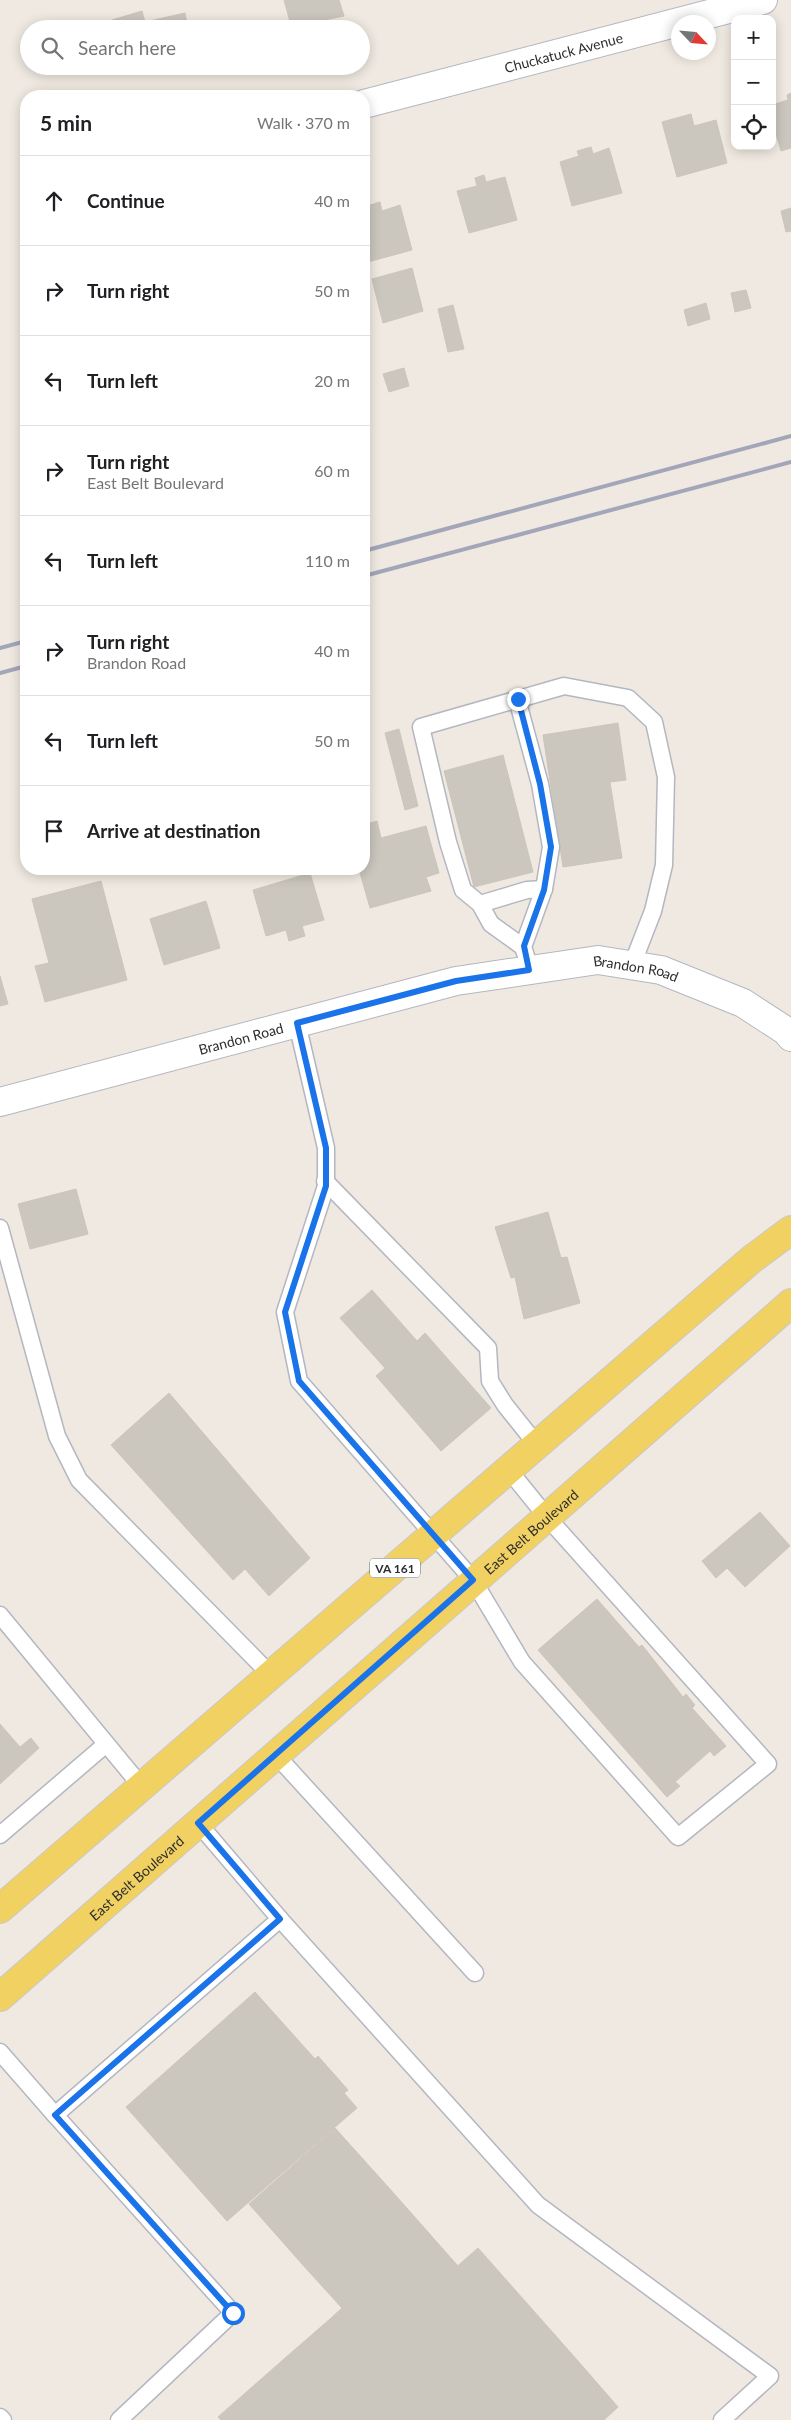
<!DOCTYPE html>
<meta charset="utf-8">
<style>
:root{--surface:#fff;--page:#f2f2f2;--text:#202124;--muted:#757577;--line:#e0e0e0}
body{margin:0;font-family:Lato,sans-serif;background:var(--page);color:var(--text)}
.controls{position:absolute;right:15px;top:15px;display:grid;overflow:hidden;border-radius:10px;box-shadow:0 2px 12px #0003}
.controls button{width:45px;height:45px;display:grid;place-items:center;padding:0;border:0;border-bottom:1px solid var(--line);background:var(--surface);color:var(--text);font:25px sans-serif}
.compass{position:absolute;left:671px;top:15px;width:45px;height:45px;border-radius:50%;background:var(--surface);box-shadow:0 2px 12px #0003;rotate:116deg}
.stop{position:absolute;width:15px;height:15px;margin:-11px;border:4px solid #1a73e8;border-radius:50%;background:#fff}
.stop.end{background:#1a73e8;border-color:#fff;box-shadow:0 1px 5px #0008}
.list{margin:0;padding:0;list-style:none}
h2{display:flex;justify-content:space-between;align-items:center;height:65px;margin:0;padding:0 20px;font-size:21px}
h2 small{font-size:16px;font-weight:400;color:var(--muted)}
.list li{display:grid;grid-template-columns:32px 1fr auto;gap:15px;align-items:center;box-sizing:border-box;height:90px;padding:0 20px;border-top:1px solid var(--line)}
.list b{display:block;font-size:19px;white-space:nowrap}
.list p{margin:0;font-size:16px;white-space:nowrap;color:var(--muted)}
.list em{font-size:16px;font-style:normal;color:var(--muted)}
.icon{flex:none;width:28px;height:28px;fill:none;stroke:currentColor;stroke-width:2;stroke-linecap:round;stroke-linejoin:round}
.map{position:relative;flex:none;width:791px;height:2420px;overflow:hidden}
.search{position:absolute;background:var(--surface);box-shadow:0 2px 12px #0003;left:20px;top:20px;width:350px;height:55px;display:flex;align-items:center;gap:12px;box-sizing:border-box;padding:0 18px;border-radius:28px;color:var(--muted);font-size:19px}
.panel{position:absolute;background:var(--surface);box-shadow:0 2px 12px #0003;left:20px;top:90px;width:350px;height:785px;border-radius:20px}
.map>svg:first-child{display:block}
.building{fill:#cbc7bf;stroke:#cbc5ba}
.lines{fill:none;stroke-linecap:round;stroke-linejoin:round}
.lane-casing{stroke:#b4b7c1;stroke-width:19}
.street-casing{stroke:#b4b7c1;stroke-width:30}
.primary-casing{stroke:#c9c9c9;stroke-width:30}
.lane{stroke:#fff;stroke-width:16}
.street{stroke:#fff;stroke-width:28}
.primary{stroke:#f2d163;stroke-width:28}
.rail{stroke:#a3a6b8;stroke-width:4}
.route{stroke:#1a73e8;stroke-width:6}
.labels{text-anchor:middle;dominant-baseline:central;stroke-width:4;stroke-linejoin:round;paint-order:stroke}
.shield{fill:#fff;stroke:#6d6d6d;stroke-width:1}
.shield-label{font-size:12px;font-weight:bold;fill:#2e2e2e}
.street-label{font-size:14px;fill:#2e2e2e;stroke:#fff}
</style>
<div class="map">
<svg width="791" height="2420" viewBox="0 0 791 2420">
<rect width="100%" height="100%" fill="#efe9e1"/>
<g class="building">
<polygon points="284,0 339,0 344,16 324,20 326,27 319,29 313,29 312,24 292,29"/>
<polygon points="142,11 145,22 114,29 112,20"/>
<polygon points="185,13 188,29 117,29 145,22"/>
<polygon points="791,93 791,148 781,151 772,120 772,105 788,100 787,95"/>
<polygon points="691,114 694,126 716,120 727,163 677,177 662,122"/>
<polygon points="591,147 593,154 609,148 622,193 572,206 560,162 579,156 577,151"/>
<polygon points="484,175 486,182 505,177 517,220 469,233 457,191 477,186 475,178"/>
<polygon points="380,202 382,211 400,205 412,250 364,263 364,213 369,212 367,206"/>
<polygon points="791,208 791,231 786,232 781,211"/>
<polygon points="412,268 423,311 383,323 372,279"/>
<polygon points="746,290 751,308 735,312 731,293"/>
<polygon points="706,303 710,319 688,326 684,310"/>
<polygon points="453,305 464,349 448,352 438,309"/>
<polygon points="404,368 409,386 389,392 383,374"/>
<polygon points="618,723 626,780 610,782 622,858 563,867 543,735"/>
<polygon points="399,729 418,806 405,810 385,733"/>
<polygon points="503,755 533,872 474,887 444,771"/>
<polygon points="369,820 370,823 377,821 381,838 426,826 439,873 426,877 431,891 370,908 359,869 364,869 364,822"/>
<polygon points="310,873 324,920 302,926 305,936 289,941 286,930 266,936 253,890"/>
<polygon points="101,881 127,980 45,1002 35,966 49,963 32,899"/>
<polygon points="206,901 220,948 164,965 150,919"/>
<polygon points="0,976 8,1004 0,1006"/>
<polygon points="76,1189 88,1234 30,1249 18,1204"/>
<polygon points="548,1212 561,1258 567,1257 580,1303 524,1319 515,1277 511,1278 495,1227"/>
<polygon points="372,1290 417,1341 425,1333 491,1408 441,1451 376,1376 385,1368 340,1318"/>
<polygon points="169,1393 310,1558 269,1596 245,1569 233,1580 111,1445"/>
<polygon points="760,1512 790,1546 745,1587 727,1568 716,1578 702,1561"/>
<polygon points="597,1599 639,1647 642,1645 683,1697 686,1694 695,1705 692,1708 726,1746 714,1756 710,1751 675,1782 680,1786 667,1797 538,1650"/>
<polygon points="0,1724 20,1747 31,1738 39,1748 0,1784"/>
<polygon points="255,1992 315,2059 318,2056 348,2090 344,2093 357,2108 227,2221 126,2107"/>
<polygon points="335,2128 389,2188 302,2264 249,2204"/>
<polygon points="389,2188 458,2266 360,2352 330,2319 342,2308 302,2264"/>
<polygon points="478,2248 578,2361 511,2420 419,2420 360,2352"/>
<polygon points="330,2319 360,2352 419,2420 339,2420 284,2359"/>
<polygon points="284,2359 339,2420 221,2420 218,2417"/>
<polygon points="578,2361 618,2407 604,2420 511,2420"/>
</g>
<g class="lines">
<defs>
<g id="lane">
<polyline points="517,699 540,784 551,847 544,889 523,947 526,956"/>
<polyline points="480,904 527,890 544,889"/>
<polyline points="523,947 491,924 480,904 463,890 448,842 421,727 564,686 628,698 654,722 666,777 664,865 653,911 632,965"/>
<polyline points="297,1023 326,1148 326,1186 285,1312 299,1381 473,1580 522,1662 678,1837 768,1764 546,1516 508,1469"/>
<polyline points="325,1181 488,1348 490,1381 505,1405 537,1445"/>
<polyline points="0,1228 57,1436 79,1480 271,1675"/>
<polyline points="0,1615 142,1787"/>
<polyline points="276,1755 475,1973"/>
<polyline points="0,1835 105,1745"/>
<polyline points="280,1919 538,2205 770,2376 722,2420"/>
<polyline points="0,2052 55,2115 280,1919 198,1823"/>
<polyline points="55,2115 233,2313 119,2420"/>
<polyline points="0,2417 3,2420"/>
</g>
<g id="street">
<path id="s1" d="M 364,104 L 763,0"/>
<path id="s2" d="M 0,1102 L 456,981 L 598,960 L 661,970 L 743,1003 L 786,1031 L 791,1037"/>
</g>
<g id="primary">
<polyline points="0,1909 752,1259 791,1230"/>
<path id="s3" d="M 0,1997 L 791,1303"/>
</g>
</defs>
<use href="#lane" class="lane-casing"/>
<use href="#street" class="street-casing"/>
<use href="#primary" class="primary-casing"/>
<use href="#lane" class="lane"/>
<use href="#street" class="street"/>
<use href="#primary" class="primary"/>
<g class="rail">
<polyline points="364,551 791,436"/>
<polyline points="364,576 791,462"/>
<polyline points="0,648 26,641"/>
<polyline points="0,673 26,666"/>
</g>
</g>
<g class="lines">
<polyline class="route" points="233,2313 55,2115 280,1919 198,1823 473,1580 299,1381 285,1312 326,1186 326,1148 297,1023 456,981 529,970 524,946 544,890 551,847 540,784 518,699"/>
</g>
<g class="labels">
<rect class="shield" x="370" y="1558.5" width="50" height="19" rx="4"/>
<g class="shield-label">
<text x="395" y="1568">VA 161</text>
</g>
<g class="street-label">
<text stroke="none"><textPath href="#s1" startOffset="206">Chuckatuck Avenue</textPath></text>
<text stroke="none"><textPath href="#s2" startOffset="654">Brandon Road</textPath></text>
<text stroke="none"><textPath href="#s2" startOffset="249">Brandon Road</textPath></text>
<text stroke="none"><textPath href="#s3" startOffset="706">East Belt Boulevard</textPath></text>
<text stroke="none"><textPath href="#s3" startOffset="181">East Belt Boulevard</textPath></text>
</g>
</g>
</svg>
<div class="controls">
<button>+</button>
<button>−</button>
<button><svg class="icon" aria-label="locate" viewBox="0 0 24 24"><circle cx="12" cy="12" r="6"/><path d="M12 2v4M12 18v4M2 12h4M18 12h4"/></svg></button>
</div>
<svg class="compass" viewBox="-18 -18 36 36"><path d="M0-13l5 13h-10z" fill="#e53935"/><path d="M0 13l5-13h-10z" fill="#757577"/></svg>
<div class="stop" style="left:233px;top:2313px"></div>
<div class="stop end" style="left:518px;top:699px"></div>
<div class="search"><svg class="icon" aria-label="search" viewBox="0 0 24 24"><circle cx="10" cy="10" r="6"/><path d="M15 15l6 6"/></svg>Search here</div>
<section class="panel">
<h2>5 min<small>Walk · 370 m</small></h2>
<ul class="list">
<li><svg class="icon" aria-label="ahead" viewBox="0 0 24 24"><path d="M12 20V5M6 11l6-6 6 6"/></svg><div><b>Continue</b></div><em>40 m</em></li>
<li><svg class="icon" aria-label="right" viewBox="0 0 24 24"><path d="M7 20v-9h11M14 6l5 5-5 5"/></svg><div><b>Turn right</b></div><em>50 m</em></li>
<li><svg class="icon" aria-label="left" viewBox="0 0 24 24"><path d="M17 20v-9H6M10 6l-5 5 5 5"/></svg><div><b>Turn left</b></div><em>20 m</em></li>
<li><svg class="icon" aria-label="right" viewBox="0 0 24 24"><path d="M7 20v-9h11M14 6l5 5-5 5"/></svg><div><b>Turn right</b><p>East Belt Boulevard</p></div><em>60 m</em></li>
<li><svg class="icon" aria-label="left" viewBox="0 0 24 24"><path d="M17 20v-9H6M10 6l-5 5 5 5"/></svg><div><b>Turn left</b></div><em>110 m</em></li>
<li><svg class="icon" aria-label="right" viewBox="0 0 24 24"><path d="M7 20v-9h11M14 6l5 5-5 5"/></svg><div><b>Turn right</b><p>Brandon Road</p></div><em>40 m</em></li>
<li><svg class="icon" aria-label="left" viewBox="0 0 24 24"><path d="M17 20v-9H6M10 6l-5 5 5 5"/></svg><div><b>Turn left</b></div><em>50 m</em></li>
<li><svg class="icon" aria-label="arrive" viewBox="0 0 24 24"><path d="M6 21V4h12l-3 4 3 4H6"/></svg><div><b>Arrive at destination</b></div></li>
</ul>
</section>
</div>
